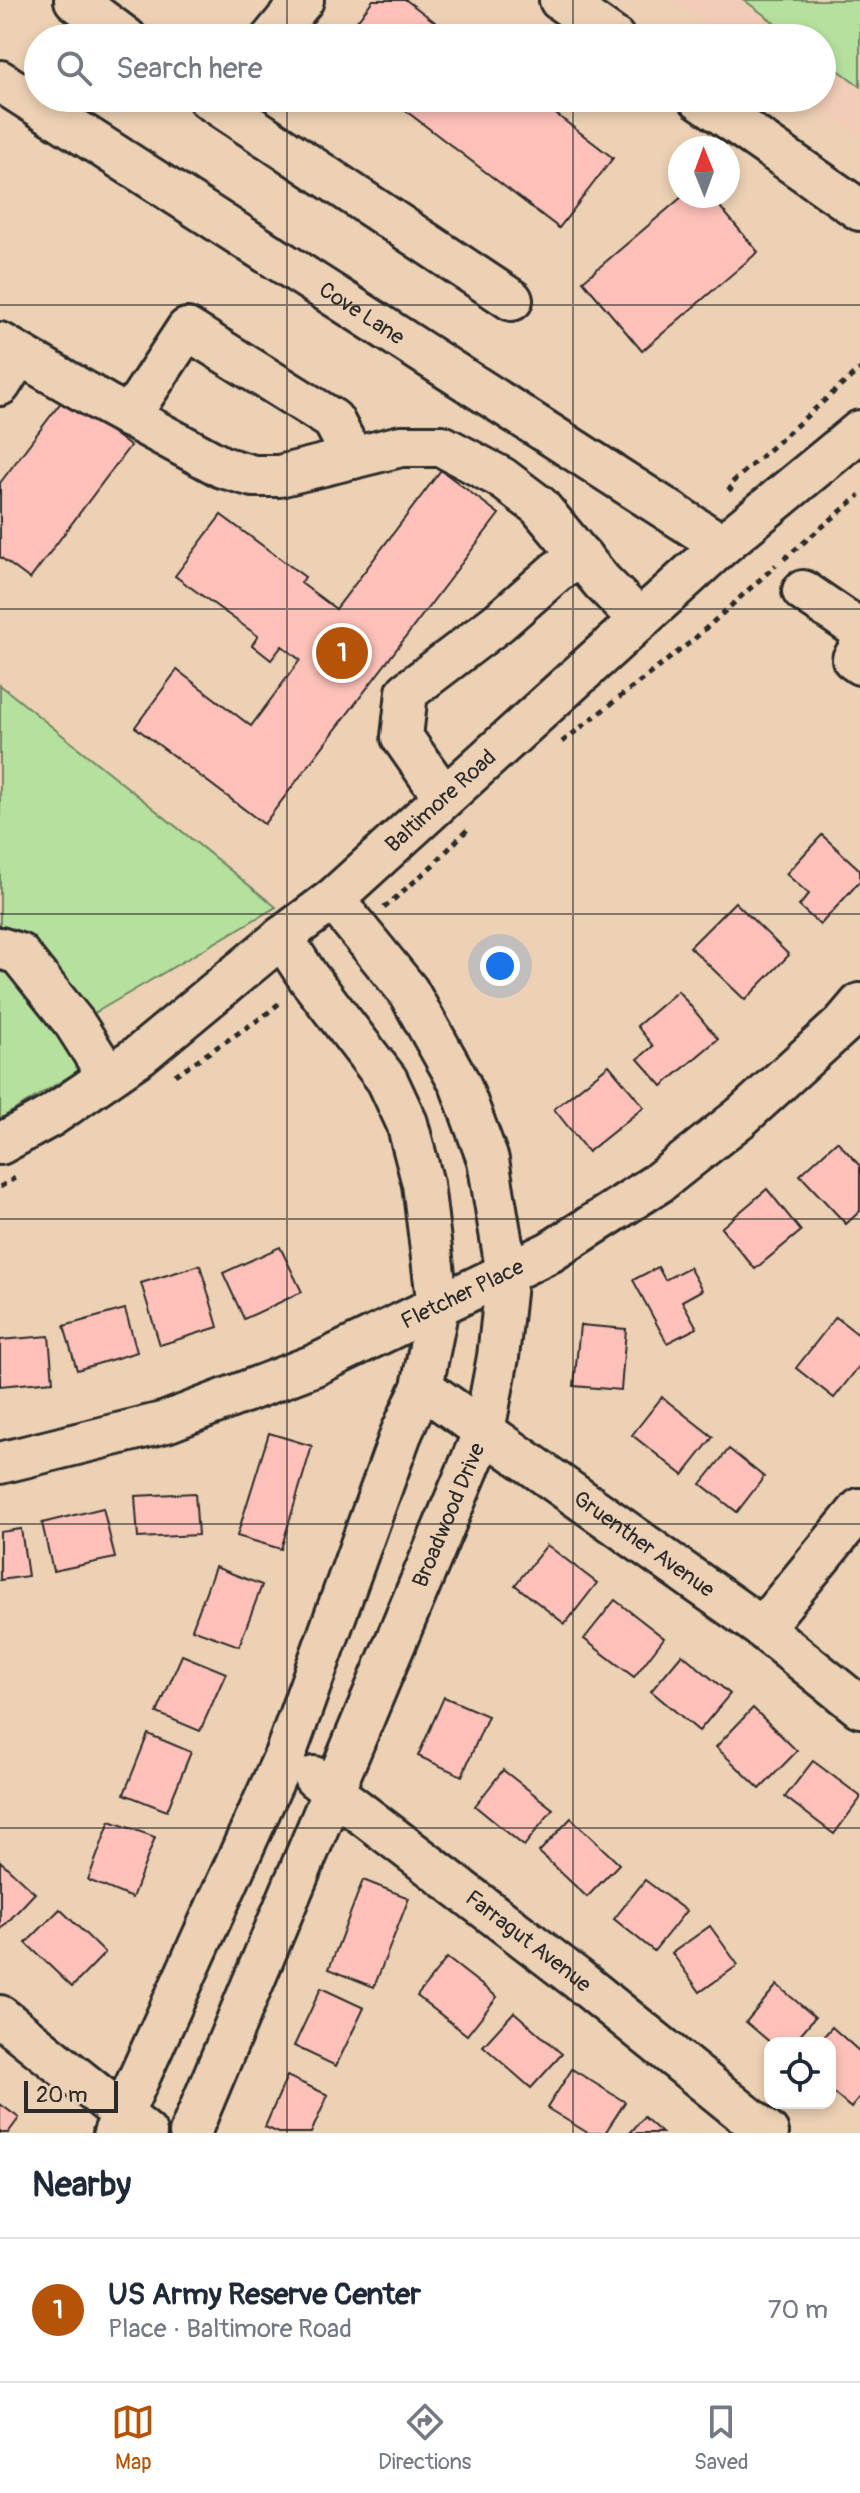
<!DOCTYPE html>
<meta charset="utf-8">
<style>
:root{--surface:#fff;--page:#f6f6f7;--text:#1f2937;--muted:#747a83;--line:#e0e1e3;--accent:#b45309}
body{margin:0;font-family:Pangolin,sans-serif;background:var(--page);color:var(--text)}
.controls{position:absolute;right:24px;bottom:24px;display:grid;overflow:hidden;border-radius:16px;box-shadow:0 4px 12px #0003}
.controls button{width:72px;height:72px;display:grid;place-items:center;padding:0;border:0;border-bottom:2px solid var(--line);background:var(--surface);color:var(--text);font:40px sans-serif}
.compass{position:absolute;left:668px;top:136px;width:72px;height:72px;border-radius:50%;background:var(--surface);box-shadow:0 4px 12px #0003;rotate:359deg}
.scale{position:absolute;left:24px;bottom:20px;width:94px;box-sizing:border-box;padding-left:8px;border:4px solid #2b2b2b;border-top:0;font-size:22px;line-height:28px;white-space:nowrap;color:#2b2b2b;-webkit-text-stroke:6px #edd1b4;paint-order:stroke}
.you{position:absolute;left:500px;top:966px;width:28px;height:28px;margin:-20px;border:6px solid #fff;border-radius:50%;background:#1a73e8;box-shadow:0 0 0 12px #1a73e833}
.badge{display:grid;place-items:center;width:52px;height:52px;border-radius:50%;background:var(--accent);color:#fff;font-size:26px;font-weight:700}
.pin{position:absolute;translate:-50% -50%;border:4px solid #fff;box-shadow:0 2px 8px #0006}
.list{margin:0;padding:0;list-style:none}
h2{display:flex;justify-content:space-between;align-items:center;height:104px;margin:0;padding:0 32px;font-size:34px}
h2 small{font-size:26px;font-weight:400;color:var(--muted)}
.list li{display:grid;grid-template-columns:52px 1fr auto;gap:24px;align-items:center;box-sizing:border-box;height:144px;padding:0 32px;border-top:2px solid var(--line)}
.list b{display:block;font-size:30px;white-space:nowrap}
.list p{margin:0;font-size:26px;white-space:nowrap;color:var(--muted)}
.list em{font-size:26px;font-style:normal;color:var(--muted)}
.icon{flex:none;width:44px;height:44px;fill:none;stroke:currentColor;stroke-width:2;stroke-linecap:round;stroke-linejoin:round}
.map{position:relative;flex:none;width:860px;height:2133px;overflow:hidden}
.search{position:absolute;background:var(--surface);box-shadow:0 4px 12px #0003;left:24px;right:24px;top:24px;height:88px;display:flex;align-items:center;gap:20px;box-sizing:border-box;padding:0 28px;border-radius:44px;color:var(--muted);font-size:30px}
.sheet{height:248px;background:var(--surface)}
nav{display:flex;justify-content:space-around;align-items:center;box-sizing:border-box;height:112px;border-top:2px solid var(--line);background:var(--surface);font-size:22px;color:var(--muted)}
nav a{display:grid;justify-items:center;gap:4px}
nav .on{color:var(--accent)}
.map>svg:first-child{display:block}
.built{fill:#f2ccb6}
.green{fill:#b6e09d;stroke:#708664;stroke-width:2}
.building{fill:#fdc1b9;stroke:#2b2b2b;stroke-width:2}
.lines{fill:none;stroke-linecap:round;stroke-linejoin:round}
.minor-casing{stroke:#2b2b2b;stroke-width:46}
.path{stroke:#2b2b2b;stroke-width:5;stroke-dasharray:6 6;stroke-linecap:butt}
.minor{stroke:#edd1b4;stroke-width:40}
.grid{fill:none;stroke:#2b2b2b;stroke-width:2;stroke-opacity:0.55}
.labels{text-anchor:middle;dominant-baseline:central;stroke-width:6;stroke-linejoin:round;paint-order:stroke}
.street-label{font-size:22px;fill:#2b2b2b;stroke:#edd1b4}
</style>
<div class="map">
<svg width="860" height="2133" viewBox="0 0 860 2133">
<rect width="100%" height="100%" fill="#edd1b4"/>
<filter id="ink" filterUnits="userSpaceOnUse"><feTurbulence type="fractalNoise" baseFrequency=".0125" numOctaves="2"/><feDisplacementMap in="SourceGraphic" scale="16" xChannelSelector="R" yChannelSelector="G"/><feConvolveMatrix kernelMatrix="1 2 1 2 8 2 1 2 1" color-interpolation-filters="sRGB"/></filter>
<g filter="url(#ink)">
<polygon class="built" points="671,0 860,0 860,137 806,98 822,98 822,38 724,38"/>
<g class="green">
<polygon points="744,0 860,0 860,86 822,58 822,38 795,38"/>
<polygon points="0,685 276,907 76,1024 97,1059 0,1119"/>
</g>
<g class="building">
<polygon points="373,0 406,0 456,38 344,38"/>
<polygon points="389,98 535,98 613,158 559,228"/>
<polygon points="683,196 711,196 758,252 642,351 583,281"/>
<polygon points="65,397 130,446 30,579 0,557 0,483"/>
<polygon points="441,470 499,514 264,824 135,727 177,670 251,726 300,660 282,646 271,660 252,645 258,636 175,576 221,515 305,577 301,583 336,609"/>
<polygon points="822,835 860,870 860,881 820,925 799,906 809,894 786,874"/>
<polygon points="735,902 789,955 745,1000 690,947"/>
<polygon points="678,991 718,1039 662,1086 638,1059 653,1046 637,1026"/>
<polygon points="609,1065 644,1107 588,1152 554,1109"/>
<polygon points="837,1141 860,1166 860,1211 846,1224 800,1175"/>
<polygon points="767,1189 801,1231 755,1269 721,1228"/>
<polygon points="280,1247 302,1292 244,1319 223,1273"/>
<polygon points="200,1265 218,1327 160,1345 141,1283"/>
<polygon points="658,1267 665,1280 689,1267 702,1290 682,1301 697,1328 667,1343 633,1280"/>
<polygon points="125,1309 137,1352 77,1370 64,1326"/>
<polygon points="836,1317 860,1336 860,1365 834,1398 796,1368"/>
<polygon points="580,1325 626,1329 621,1390 574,1386"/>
<polygon points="49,1336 53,1381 0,1386 0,1340"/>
<polygon points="662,1397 713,1437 683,1475 632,1435"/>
<polygon points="269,1433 312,1446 281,1549 237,1536"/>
<polygon points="729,1449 764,1477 737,1512 701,1484"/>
<polygon points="195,1493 198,1535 138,1538 135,1496"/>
<polygon points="103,1508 115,1558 53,1571 42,1523"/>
<polygon points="21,1529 28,1576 0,1580 0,1532"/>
<polygon points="547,1545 597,1583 565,1624 515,1585"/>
<polygon points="215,1567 262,1585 239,1646 192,1629"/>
<polygon points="615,1600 664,1638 634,1677 584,1639"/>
<polygon points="682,1654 730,1694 699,1731 651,1691"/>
<polygon points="182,1655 226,1673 200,1731 157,1713"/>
<polygon points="444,1697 488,1716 462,1776 418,1756"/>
<polygon points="753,1708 797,1751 760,1789 716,1747"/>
<polygon points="148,1734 191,1752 167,1811 124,1794"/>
<polygon points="813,1761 860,1796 860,1799 834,1834 785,1797"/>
<polygon points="503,1770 553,1809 524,1846 475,1806"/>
<polygon points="571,1818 619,1864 587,1897 539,1852"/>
<polygon points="110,1821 155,1837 132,1898 88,1880"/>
<polygon points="0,1861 35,1893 1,1929 0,1928"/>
<polygon points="363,1880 409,1898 374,1987 329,1969"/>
<polygon points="645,1880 686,1911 654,1951 614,1919"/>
<polygon points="60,1909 105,1953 72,1987 26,1943"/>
<polygon points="710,1926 738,1965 700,1992 672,1953"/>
<polygon points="447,1958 497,1997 467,2035 417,1996"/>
<polygon points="777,1985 815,2017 793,2043 771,2043 746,2022"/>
<polygon points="321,1988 364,2008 336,2066 294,2046"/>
<polygon points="514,2012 562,2054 531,2088 483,2046"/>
<polygon points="832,2027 860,2052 860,2097 851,2108 830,2090 830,2043 818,2043"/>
<polygon points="572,2069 625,2102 605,2133 588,2133 547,2108"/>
<polygon points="287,2076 328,2095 311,2133 279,2133 265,2127"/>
<polygon points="0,2104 19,2118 8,2133 0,2133"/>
<polygon points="644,2117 662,2133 630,2133"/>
</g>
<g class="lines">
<defs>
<g id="minor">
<polyline points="75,0 126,38"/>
<polyline points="560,0 614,38"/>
<polyline points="272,38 303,0"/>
<path id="s1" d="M 0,81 L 722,545"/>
<polyline points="208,98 512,300"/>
<polyline points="699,98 860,210"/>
<polyline points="0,343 104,403 222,467 253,476 279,476 401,446 442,446 502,478 539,506 602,582 640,620"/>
<polyline points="0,385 19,355"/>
<polyline points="129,417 187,329 333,420 353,458"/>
<polyline points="803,591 860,630"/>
<polyline points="860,648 853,659 860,664"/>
<polyline points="444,797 402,737 407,692 499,622 557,571 582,557"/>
<polyline points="0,948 19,954 75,1024 108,1076"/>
<path id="s2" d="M 0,1144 L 51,1116 L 141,1054 L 282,937 L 333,899 L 722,545 L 860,431"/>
<path id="s3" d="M 422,1387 L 762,1628 L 860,1707"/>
<path id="s4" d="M 0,1463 L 166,1422 L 315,1365 L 550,1252 L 658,1183 L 741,1117 L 843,1024 L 860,1004"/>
<polyline points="762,1628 860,1509"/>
<path id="s5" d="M 314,1777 L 575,1977 L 768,2133"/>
<polyline points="0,2016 146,2133"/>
<polyline points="114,2133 285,1755 401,1434 422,1387 438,1307 423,1184 407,1123 387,1080 308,977 282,937"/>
<path id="s6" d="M 190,2133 L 484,1431 L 498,1357 L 507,1274 L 488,1160 L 460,1084 L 408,991 L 333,899"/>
</g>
</defs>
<use href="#minor" class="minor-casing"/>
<g class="path">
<polyline points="732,491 728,486 860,369"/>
<polyline points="784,559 860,495"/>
<polyline points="562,742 692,641 776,565"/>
<polyline points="384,908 433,865 467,830"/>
<polyline points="175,1075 264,1016 282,1001"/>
<polyline points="0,1187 15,1178"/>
</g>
<use href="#minor" class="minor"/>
</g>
</g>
<path class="grid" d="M 287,0 L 287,38M 573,0 L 573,38M 287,98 L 287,2133M 573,98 L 573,2133M 0,305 L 860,305M 0,609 L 860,609M 0,914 L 860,914M 0,1219 L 860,1219M 0,1524 L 860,1524M 0,1828 L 860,1828"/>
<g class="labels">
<g class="street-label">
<text stroke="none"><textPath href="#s1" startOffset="430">Cove Lane</textPath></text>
<text stroke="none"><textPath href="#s2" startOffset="560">Baltimore Road</textPath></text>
<text stroke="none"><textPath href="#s4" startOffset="494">Fletcher Place</textPath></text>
<text stroke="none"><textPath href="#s6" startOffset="670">Broadwood Drive</textPath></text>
<text stroke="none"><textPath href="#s3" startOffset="272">Gruenther Avenue</textPath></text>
<text stroke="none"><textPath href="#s5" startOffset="270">Farragut Avenue</textPath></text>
</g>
</g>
</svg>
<div class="controls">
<button><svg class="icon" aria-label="locate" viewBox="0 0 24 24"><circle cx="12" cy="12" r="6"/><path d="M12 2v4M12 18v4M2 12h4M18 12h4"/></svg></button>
</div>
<svg class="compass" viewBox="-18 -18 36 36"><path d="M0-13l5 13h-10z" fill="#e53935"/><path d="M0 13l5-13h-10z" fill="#747a83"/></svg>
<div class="scale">20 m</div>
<div class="you"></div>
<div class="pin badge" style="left:342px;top:653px">1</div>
<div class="search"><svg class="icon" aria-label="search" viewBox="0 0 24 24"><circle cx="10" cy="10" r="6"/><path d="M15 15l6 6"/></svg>Search here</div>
</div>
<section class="sheet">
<h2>Nearby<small></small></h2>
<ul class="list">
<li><span class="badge">1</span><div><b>US Army Reserve Center</b><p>Place · Baltimore Road</p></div><em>70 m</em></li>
</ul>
</section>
<nav>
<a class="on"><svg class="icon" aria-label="map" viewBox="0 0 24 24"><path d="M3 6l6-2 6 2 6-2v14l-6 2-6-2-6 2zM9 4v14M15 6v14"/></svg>Map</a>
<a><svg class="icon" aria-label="directions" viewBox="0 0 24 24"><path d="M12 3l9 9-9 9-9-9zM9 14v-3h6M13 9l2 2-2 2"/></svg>Directions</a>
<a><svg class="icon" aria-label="saved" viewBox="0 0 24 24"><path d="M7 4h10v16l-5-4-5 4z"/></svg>Saved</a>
</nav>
